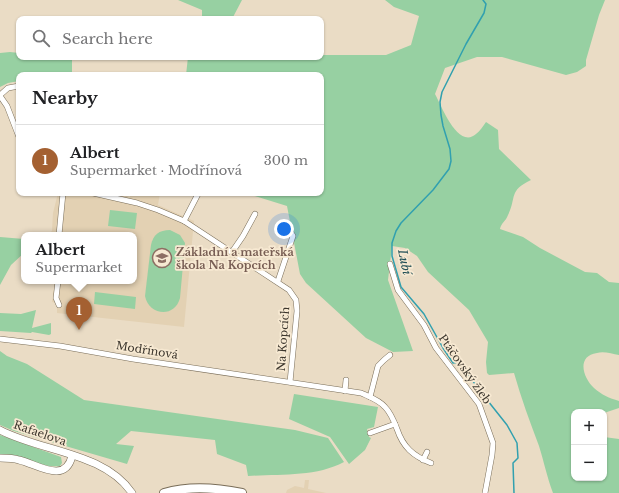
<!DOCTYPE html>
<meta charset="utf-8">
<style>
:root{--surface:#fff;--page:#f2f2f2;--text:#202124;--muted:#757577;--line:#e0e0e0;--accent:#a46031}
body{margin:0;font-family:"Libre Baskerville",serif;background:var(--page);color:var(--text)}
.controls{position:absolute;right:12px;bottom:12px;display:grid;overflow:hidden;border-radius:8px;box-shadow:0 1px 3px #0004}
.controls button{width:36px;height:36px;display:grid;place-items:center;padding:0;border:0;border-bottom:1px solid var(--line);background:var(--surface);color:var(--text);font:20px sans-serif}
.you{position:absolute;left:284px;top:229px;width:14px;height:14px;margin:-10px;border:3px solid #fff;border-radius:50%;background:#1a73e8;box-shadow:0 0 0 6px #1a73e833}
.badge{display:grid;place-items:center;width:26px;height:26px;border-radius:50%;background:var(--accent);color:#fff;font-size:13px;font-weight:700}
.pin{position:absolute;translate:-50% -33px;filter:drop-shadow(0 1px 2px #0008)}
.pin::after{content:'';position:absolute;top:21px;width:14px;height:12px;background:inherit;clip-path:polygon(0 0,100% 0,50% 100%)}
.popup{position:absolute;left:21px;top:232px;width:116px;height:52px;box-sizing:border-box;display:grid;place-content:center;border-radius:8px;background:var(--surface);filter:drop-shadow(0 1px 3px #0005);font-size:13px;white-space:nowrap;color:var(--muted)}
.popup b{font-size:15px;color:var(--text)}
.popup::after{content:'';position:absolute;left:50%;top:100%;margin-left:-8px;border:8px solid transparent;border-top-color:var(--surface)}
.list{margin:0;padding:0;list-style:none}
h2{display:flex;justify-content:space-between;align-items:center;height:52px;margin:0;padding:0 16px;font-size:17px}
h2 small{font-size:13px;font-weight:400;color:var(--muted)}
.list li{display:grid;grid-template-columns:26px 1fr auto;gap:12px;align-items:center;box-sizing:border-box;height:72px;padding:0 16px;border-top:1px solid var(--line)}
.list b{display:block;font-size:15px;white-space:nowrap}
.list p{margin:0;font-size:13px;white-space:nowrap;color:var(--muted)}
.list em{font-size:13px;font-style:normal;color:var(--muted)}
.icon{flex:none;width:22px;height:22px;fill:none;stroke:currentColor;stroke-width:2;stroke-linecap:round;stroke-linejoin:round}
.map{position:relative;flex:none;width:619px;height:493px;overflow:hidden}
.search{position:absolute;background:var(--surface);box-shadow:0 1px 3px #0004;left:16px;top:16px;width:308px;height:44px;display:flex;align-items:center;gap:10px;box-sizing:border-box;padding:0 14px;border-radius:8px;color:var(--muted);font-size:15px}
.panel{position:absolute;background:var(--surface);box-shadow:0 1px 3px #0004;left:16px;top:72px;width:308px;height:124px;border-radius:8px}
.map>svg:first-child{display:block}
.built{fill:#e3d1b3}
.green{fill:#97d0a2}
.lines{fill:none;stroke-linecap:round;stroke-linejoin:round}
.stream{stroke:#31a0af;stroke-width:1.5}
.street-casing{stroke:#796d58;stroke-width:6}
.secondary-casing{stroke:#796d58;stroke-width:8}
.primary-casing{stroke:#796d58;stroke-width:10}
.street{stroke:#fff;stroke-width:5}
.secondary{stroke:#fff;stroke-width:7}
.primary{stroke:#fff;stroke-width:8}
.labels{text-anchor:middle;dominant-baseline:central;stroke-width:3.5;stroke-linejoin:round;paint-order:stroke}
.education-label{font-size:11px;font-weight:bold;fill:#785e54;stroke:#f7e9d2;text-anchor:start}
.street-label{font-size:11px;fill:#3c362d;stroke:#f7e9d2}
.water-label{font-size:12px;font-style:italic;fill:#225057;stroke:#f7e9d2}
</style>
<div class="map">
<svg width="619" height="493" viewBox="0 0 619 493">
<rect width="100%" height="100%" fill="#eadcc5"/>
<g class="built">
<polygon points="58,193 116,193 130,197 130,193 160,193 158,205 194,221 184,327 57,313 57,303 52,302 55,281 134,281 134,235 47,235 52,231 53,213"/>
<polygon points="305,480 309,480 308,489 326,493 286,493 287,490 295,486 304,488"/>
</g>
<g class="green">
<polygon points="178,0 242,0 232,19 202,19 202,10"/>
<path d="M 385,0 L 605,0 L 599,15 L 586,60 L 586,66 L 577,72 L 566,75 L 502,57 L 477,57 L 445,68 L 435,94 C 441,105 458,150 476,134 C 480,131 483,126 486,122 L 498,130 L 499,149 L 531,180 C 508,191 517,197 508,215 C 506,221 501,223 500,229 L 523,237 L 540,248 L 585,272 L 597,273 L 609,282 L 619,283 L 619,355 C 612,354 604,351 597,353 C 576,356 583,378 594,388 C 602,395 609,398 619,401 L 619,408 L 604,413 L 604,412 L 574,412 L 574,478 L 604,478 L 604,437 L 619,439 L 619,493 L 553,493 C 547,477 544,462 539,446 C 530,422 521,398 514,373 L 489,375 L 487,373 L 486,362 L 488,342 L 469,310 L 428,272 L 417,256 L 405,248 L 392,246 L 388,280 L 413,351 L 393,352 L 366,338 L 306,283 L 300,274 L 287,206 L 245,193 L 321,193 L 321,75 L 186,75 L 188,57 L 321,57 L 321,55 L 386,55 L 411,45 L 419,16 L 394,7 Z"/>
<polygon points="10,52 19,53 19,57 72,57 72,75 19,75 19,81 8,83 0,87 0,53"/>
<polygon points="110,210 137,213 135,229 108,226"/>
<path d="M 170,230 L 180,235 L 185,243 L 180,298 C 175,318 149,316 145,296 L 151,245 C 153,235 159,230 170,230 Z"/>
<polygon points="0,237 24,239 24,253 11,265 0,285"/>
<polygon points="95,292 136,297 135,309 94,304"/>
<polygon points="36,310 32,328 51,323 51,334 49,335 32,332 31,333 0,331 0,313 21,314"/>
<path d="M 0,351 L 7,356 L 27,364 L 84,400 L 295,430 L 328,438 L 344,462 C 316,477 280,474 248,476 L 246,465 L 217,454 L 215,440 L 131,431 L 116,444 L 134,446 L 127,464 L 14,431 L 0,425 Z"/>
<polygon points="294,394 378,407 374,427 367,429 369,437 371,438 365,450 349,464 330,437 289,419"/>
<path d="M 0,435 L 61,457 L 62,463 L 60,466 C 38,469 23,451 0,455 Z"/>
</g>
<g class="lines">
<polyline class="stream" points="483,0 486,4 484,13 466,44 442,92 440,102 441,115 443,126 450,149 451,161 449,169 433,190 401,223 396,231 392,243 392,256 401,287 424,314 443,348 453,363 459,362 484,396 507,425 517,443 518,458 513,463 514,493"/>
<defs>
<g id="street">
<polyline points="0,95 8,88 19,86"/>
<polyline points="0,96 7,106 19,137"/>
<polyline points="93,193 137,203 158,210 184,221 289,290 296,300 297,311 290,382"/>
<polyline points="184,221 198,194"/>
<polyline points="59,235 63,193"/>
<polyline points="232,252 243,236 255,214"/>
<polyline points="390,264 398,290 424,325 436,348 479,404 493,443 492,455 485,493"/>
<polyline points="58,281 56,298 59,305"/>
<polyline points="278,281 293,236 289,230"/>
<path d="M 0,339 L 60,346 L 133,359 L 361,393 C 370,397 379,400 385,407 C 391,413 394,421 397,429 C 403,447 413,456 431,463"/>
<polyline points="345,391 346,380"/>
<polyline points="370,397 378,366 384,360 390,355"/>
<polyline points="370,433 395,424"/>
<polyline points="423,460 427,452"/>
</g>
<g id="secondary">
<path d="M 0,430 C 42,452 104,452 132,493"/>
<path d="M 0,458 C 7,458 13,458 19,460 C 37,464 65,485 72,456"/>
</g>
<path id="primary" d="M 164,493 C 188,486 218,488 242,493"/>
</defs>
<use href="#street" class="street-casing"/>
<use href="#secondary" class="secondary-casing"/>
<use href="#primary" class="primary-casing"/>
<use href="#street" class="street"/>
<use href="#secondary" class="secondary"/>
<use href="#primary" class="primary"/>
</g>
<defs>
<symbol id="school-ring" viewBox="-11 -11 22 22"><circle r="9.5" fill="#f7e9d2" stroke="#8d6e63" stroke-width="1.5"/><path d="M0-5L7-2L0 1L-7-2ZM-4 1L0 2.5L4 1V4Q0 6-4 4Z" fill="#8d6e63"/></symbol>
</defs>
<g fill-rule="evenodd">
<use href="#school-ring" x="151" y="247" width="22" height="22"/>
</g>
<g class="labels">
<g class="education-label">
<text x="176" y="252">Základní a mateřská<tspan x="176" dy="13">škola Na Kopcích</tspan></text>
</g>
<g class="street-label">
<text transform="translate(283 339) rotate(-86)">Na Kopcích</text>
<text transform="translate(147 350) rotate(9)">Modřínová</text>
<text transform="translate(465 369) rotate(55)">Ptáčovský žleb</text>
<text transform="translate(40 433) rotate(19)">Rafaelova</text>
</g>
<g class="water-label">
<text transform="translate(405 262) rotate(78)">Lubí</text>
</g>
</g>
</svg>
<div class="controls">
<button>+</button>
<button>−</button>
</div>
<div class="you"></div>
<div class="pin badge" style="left:79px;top:330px">1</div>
<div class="popup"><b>Albert</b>Supermarket</div>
<div class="search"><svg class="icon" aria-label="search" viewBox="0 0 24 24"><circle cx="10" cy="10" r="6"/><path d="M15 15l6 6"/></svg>Search here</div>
<section class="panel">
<h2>Nearby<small></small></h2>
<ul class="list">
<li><span class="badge">1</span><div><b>Albert</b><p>Supermarket · Modřínová</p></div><em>300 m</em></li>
</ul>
</section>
</div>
